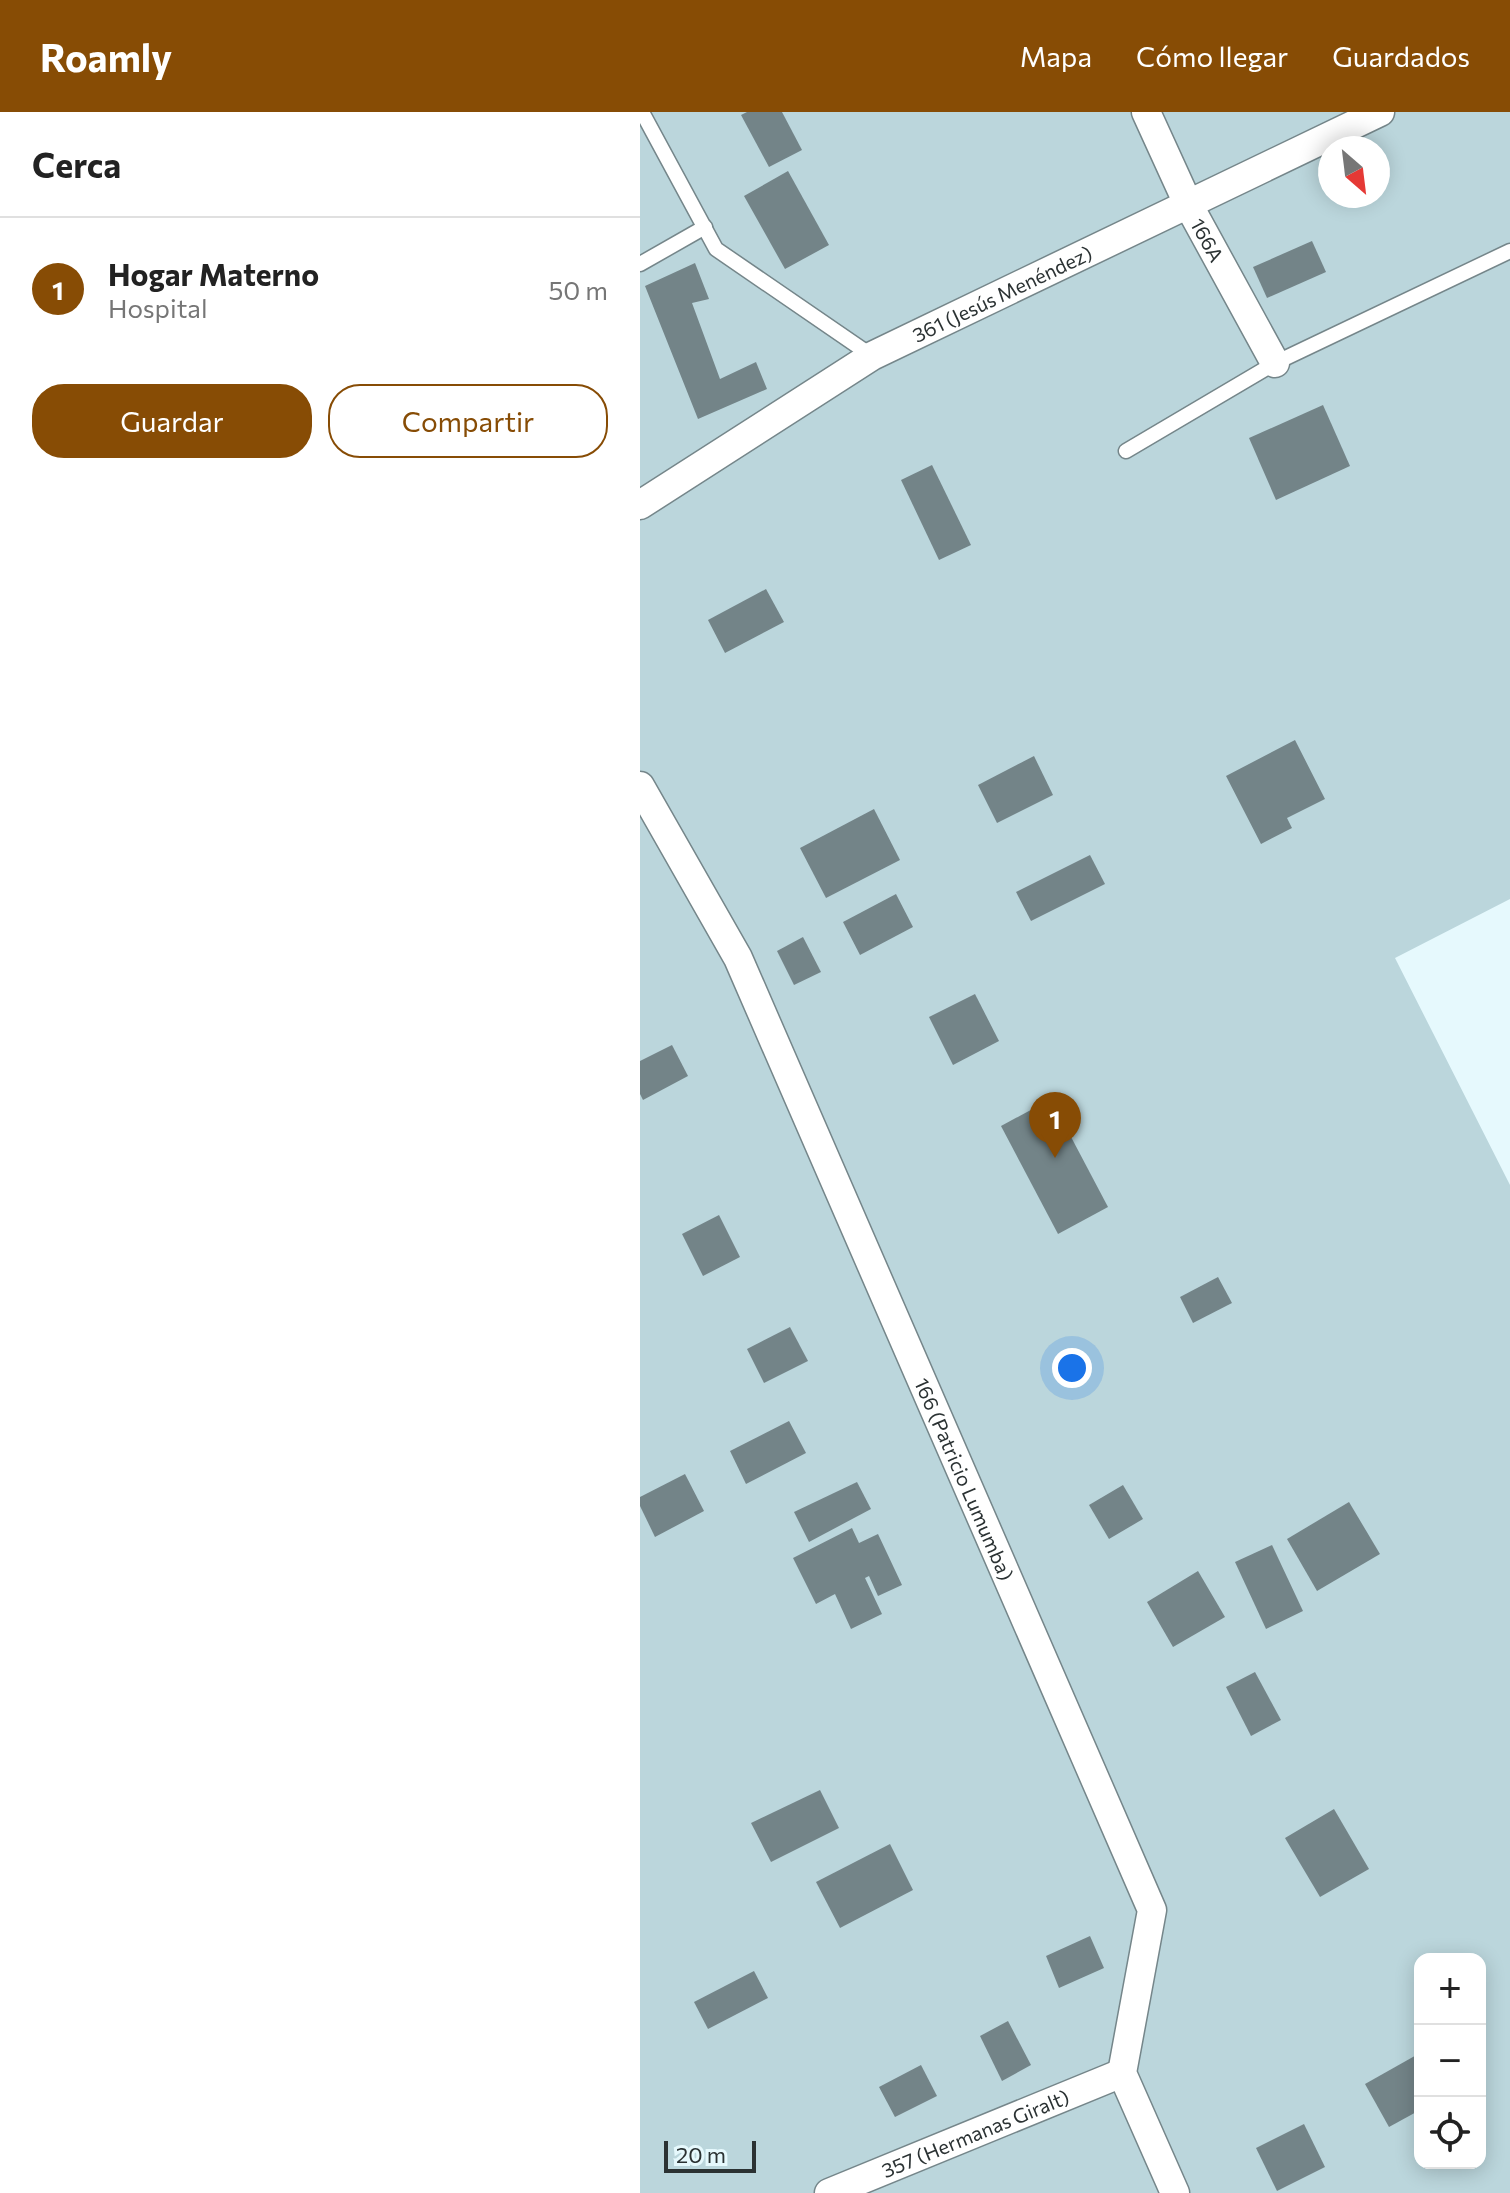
<!DOCTYPE html>
<html lang="es">
<meta charset="utf-8">
<style>
:root{--surface:#fff;--page:#f2f2f2;--text:#222;--muted:#767676;--line:#e0e0e0;--accent:#874c05}
body{margin:0;font-family:Commissioner,sans-serif;background:var(--page);color:var(--text)}
.controls{position:absolute;right:24px;bottom:24px;display:grid;overflow:hidden;border-radius:16px;box-shadow:0 4px 20px #0003}
.controls button{width:72px;height:72px;display:grid;place-items:center;padding:0;border:0;border-bottom:2px solid var(--line);background:var(--surface);color:var(--text);font:40px sans-serif}
.compass{position:absolute;left:678px;top:24px;width:72px;height:72px;border-radius:50%;background:var(--surface);box-shadow:0 4px 20px #0003;rotate:152deg}
.scale{position:absolute;left:24px;bottom:20px;width:92px;box-sizing:border-box;padding-left:8px;border:4px solid #2b3233;border-top:0;font-size:22px;line-height:28px;white-space:nowrap;color:#2b3233;-webkit-text-stroke:6px #e6f9fd;paint-order:stroke}
.you{position:absolute;left:432px;top:1256px;width:28px;height:28px;margin:-20px;border:6px solid #fff;border-radius:50%;background:#1a73e8;box-shadow:0 0 0 12px #1a73e833}
.badge{display:grid;place-items:center;width:52px;height:52px;border-radius:50%;background:var(--accent);color:#fff;font-size:26px;font-weight:700}
.pin{position:absolute;translate:-50% -66px;filter:drop-shadow(0 2px 4px #0008)}
.pin::after{content:'';position:absolute;top:42px;width:28px;height:24px;background:inherit;clip-path:polygon(0 0,100% 0,50% 100%)}
.list{margin:0;padding:0;list-style:none}
h2{display:flex;justify-content:space-between;align-items:center;height:104px;margin:0;padding:0 32px;font-size:34px}
h2 small{font-size:26px;font-weight:400;color:var(--muted)}
.list li{display:grid;grid-template-columns:52px 1fr auto;gap:24px;align-items:center;box-sizing:border-box;height:144px;padding:0 32px;border-top:2px solid var(--line)}
.list b{display:block;font-size:30px;white-space:nowrap}
.list p{margin:0;font-size:26px;white-space:nowrap;color:var(--muted)}
.list em{font-size:26px;font-style:normal;color:var(--muted)}
.actions{display:flex;gap:16px;padding:24px 32px}
.actions a{flex:1;padding:18px 0;border:2px solid var(--accent);border-radius:32px;text-align:center;font-size:28px;color:var(--accent)}
.actions .main{background:var(--accent);color:#fff}
.icon{flex:none;width:44px;height:44px;fill:none;stroke:currentColor;stroke-width:2;stroke-linecap:round;stroke-linejoin:round}
.map{position:relative;flex:none;width:870px;height:2081px;overflow:hidden}
header{display:flex;align-items:center;gap:48px;box-sizing:border-box;height:112px;padding:0 40px;background:var(--accent);color:#fff}
header strong{font-size:38px}
nav{display:flex;gap:44px;margin-inline-start:auto;font-size:28px}
main{display:flex}
aside{flex:1;background:var(--surface)}
.map>svg:first-child{display:block}
.green{fill:#bbd6dc;fill-rule:evenodd}
.building{fill:#738488}
.lines{fill:none;stroke-linecap:round;stroke-linejoin:round}
.lane-casing{stroke:#75868a;stroke-width:17}
.street-casing{stroke:#75868a;stroke-width:31}
.lane{stroke:#fff;stroke-width:14}
.street{stroke:#fff;stroke-width:28}
.labels{text-anchor:middle;dominant-baseline:central;stroke-width:8;stroke-linejoin:round;paint-order:stroke}
.street-label{font-size:20px;fill:#2b3233;stroke:#e6f9fd}
</style>
<header>
<strong>Roamly</strong>
<nav><a>Mapa</a><a>Cómo llegar</a><a>Guardados</a></nav>
</header>
<main>
<aside>
<h2>Cerca<small></small></h2>
<ul class="list">
<li><span class="badge">1</span><div><b>Hogar Materno</b><p>Hospital</p></div><em>50 m</em></li>
</ul>
<div class="actions"><a class="main">Guardar</a><a>Compartir</a></div>
</aside>
<div class="map">
<svg width="870" height="2081" viewBox="0 0 870 2081">
<rect width="100%" height="100%" fill="#e6f9fd"/>
<path class="green" d="M 0,0 L 870,0 L 870,787 L 755,846 L 870,1073 L 870,2081 L 0,2081 ZM 690,36 L 738,36 L 738,84 L 690,84 ZM 780,1847 L 840,1847 L 840,2051 L 780,2051 Z"/>
<g class="building">
<polygon points="107,0 142,0 162,38 129,55 101,3"/>
<polygon points="148,59 189,133 145,157 104,84"/>
<polygon points="672,129 686,160 627,186 613,155"/>
<polygon points="55,151 69,187 52,191 80,267 116,250 127,277 58,307 5,174"/>
<polygon points="683,293 710,354 636,388 609,326"/>
<polygon points="292,353 331,433 299,448 261,368"/>
<polygon points="126,477 144,510 85,541 68,508"/>
<polygon points="655,628 685,687 647,706 652,716 621,732 586,664"/>
<polygon points="394,644 413,683 357,711 338,673"/>
<polygon points="234,697 260,748 186,786 160,736"/>
<polygon points="450,743 465,772 391,809 376,780"/>
<polygon points="256,782 273,815 220,843 203,810"/>
<polygon points="163,825 181,860 154,873 137,839"/>
<polygon points="335,882 359,929 313,953 289,905"/>
<polygon points="32,933 48,964 3,988 0,982 0,949"/>
<polygon points="411,987 468,1095 418,1122 361,1014"/>
<polygon points="79,1103 100,1145 63,1164 42,1122"/>
<polygon points="578,1165 592,1191 553,1211 540,1185"/>
<polygon points="150,1215 168,1249 124,1271 107,1237"/>
<polygon points="149,1309 166,1341 106,1372 90,1339"/>
<polygon points="45,1362 64,1399 15,1425 0,1394 0,1385"/>
<polygon points="217,1370 231,1397 169,1430 154,1400"/>
<polygon points="483,1373 503,1407 469,1427 449,1393"/>
<polygon points="709,1390 740,1442 677,1479 647,1427"/>
<polygon points="212,1416 219,1431 238,1422 262,1473 238,1484 229,1464 225,1466 242,1502 211,1517 195,1482 176,1492 153,1446"/>
<polygon points="632,1433 663,1499 626,1517 595,1450"/>
<polygon points="558,1459 585,1505 533,1535 507,1490"/>
<polygon points="615,1560 641,1608 611,1624 586,1575"/>
<polygon points="180,1678 199,1716 131,1750 111,1711"/>
<polygon points="694,1697 729,1757 680,1785 645,1726"/>
<polygon points="250,1732 273,1778 200,1816 176,1770"/>
<polygon points="450,1824 464,1856 419,1876 406,1844"/>
<polygon points="114,1859 128,1886 68,1917 54,1890"/>
<polygon points="368,1909 391,1953 362,1969 340,1924"/>
<polygon points="780,1941 780,1998 749,2015 725,1972"/>
<polygon points="281,1953 297,1984 255,2005 239,1975"/>
<polygon points="664,2012 685,2055 637,2079 616,2036"/>
</g>
<g class="lines">
<defs>
<g id="lane">
<polyline points="2,0 76,137 232,244"/>
<polyline points="0,152 65,115"/>
<polyline points="486,339 635,251 870,139"/>
</g>
<g id="street">
<path id="s1" d="M 506,0 L 548,92 L 635,251"/>
<path id="s2" d="M 0,393 L 232,244 L 740,0"/>
<path id="s3" d="M 0,674 L 98,846 L 512,1798 L 482,1961 L 535,2081"/>
<path id="s4" d="M 189,2081 L 482,1961"/>
</g>
</defs>
<use href="#lane" class="lane-casing"/>
<use href="#street" class="street-casing"/>
<use href="#lane" class="lane"/>
<use href="#street" class="street"/>
</g>
<g class="labels">
<g class="street-label">
<text stroke="none"><textPath href="#s1" startOffset="142">166A</textPath></text>
<text stroke="none"><textPath href="#s2" startOffset="420">361 (Jesús Menéndez)</textPath></text>
<text stroke="none"><textPath href="#s3" startOffset="766">166 (Patricio Lumumba)</textPath></text>
<text stroke="none"><textPath href="#s4" startOffset="158">357 (Hermanas Giralt)</textPath></text>
</g>
</g>
</svg>
<div class="controls">
<button>+</button>
<button>−</button>
<button><svg class="icon" aria-label="locate" viewBox="0 0 24 24"><circle cx="12" cy="12" r="6"/><path d="M12 2v4M12 18v4M2 12h4M18 12h4"/></svg></button>
</div>
<svg class="compass" viewBox="-18 -18 36 36"><path d="M0-13l5 13h-10z" fill="#e53935"/><path d="M0 13l5-13h-10z" fill="#767676"/></svg>
<div class="scale">20 m</div>
<div class="you"></div>
<div class="pin badge" style="left:415px;top:1046px">1</div>
</div>
</main>
